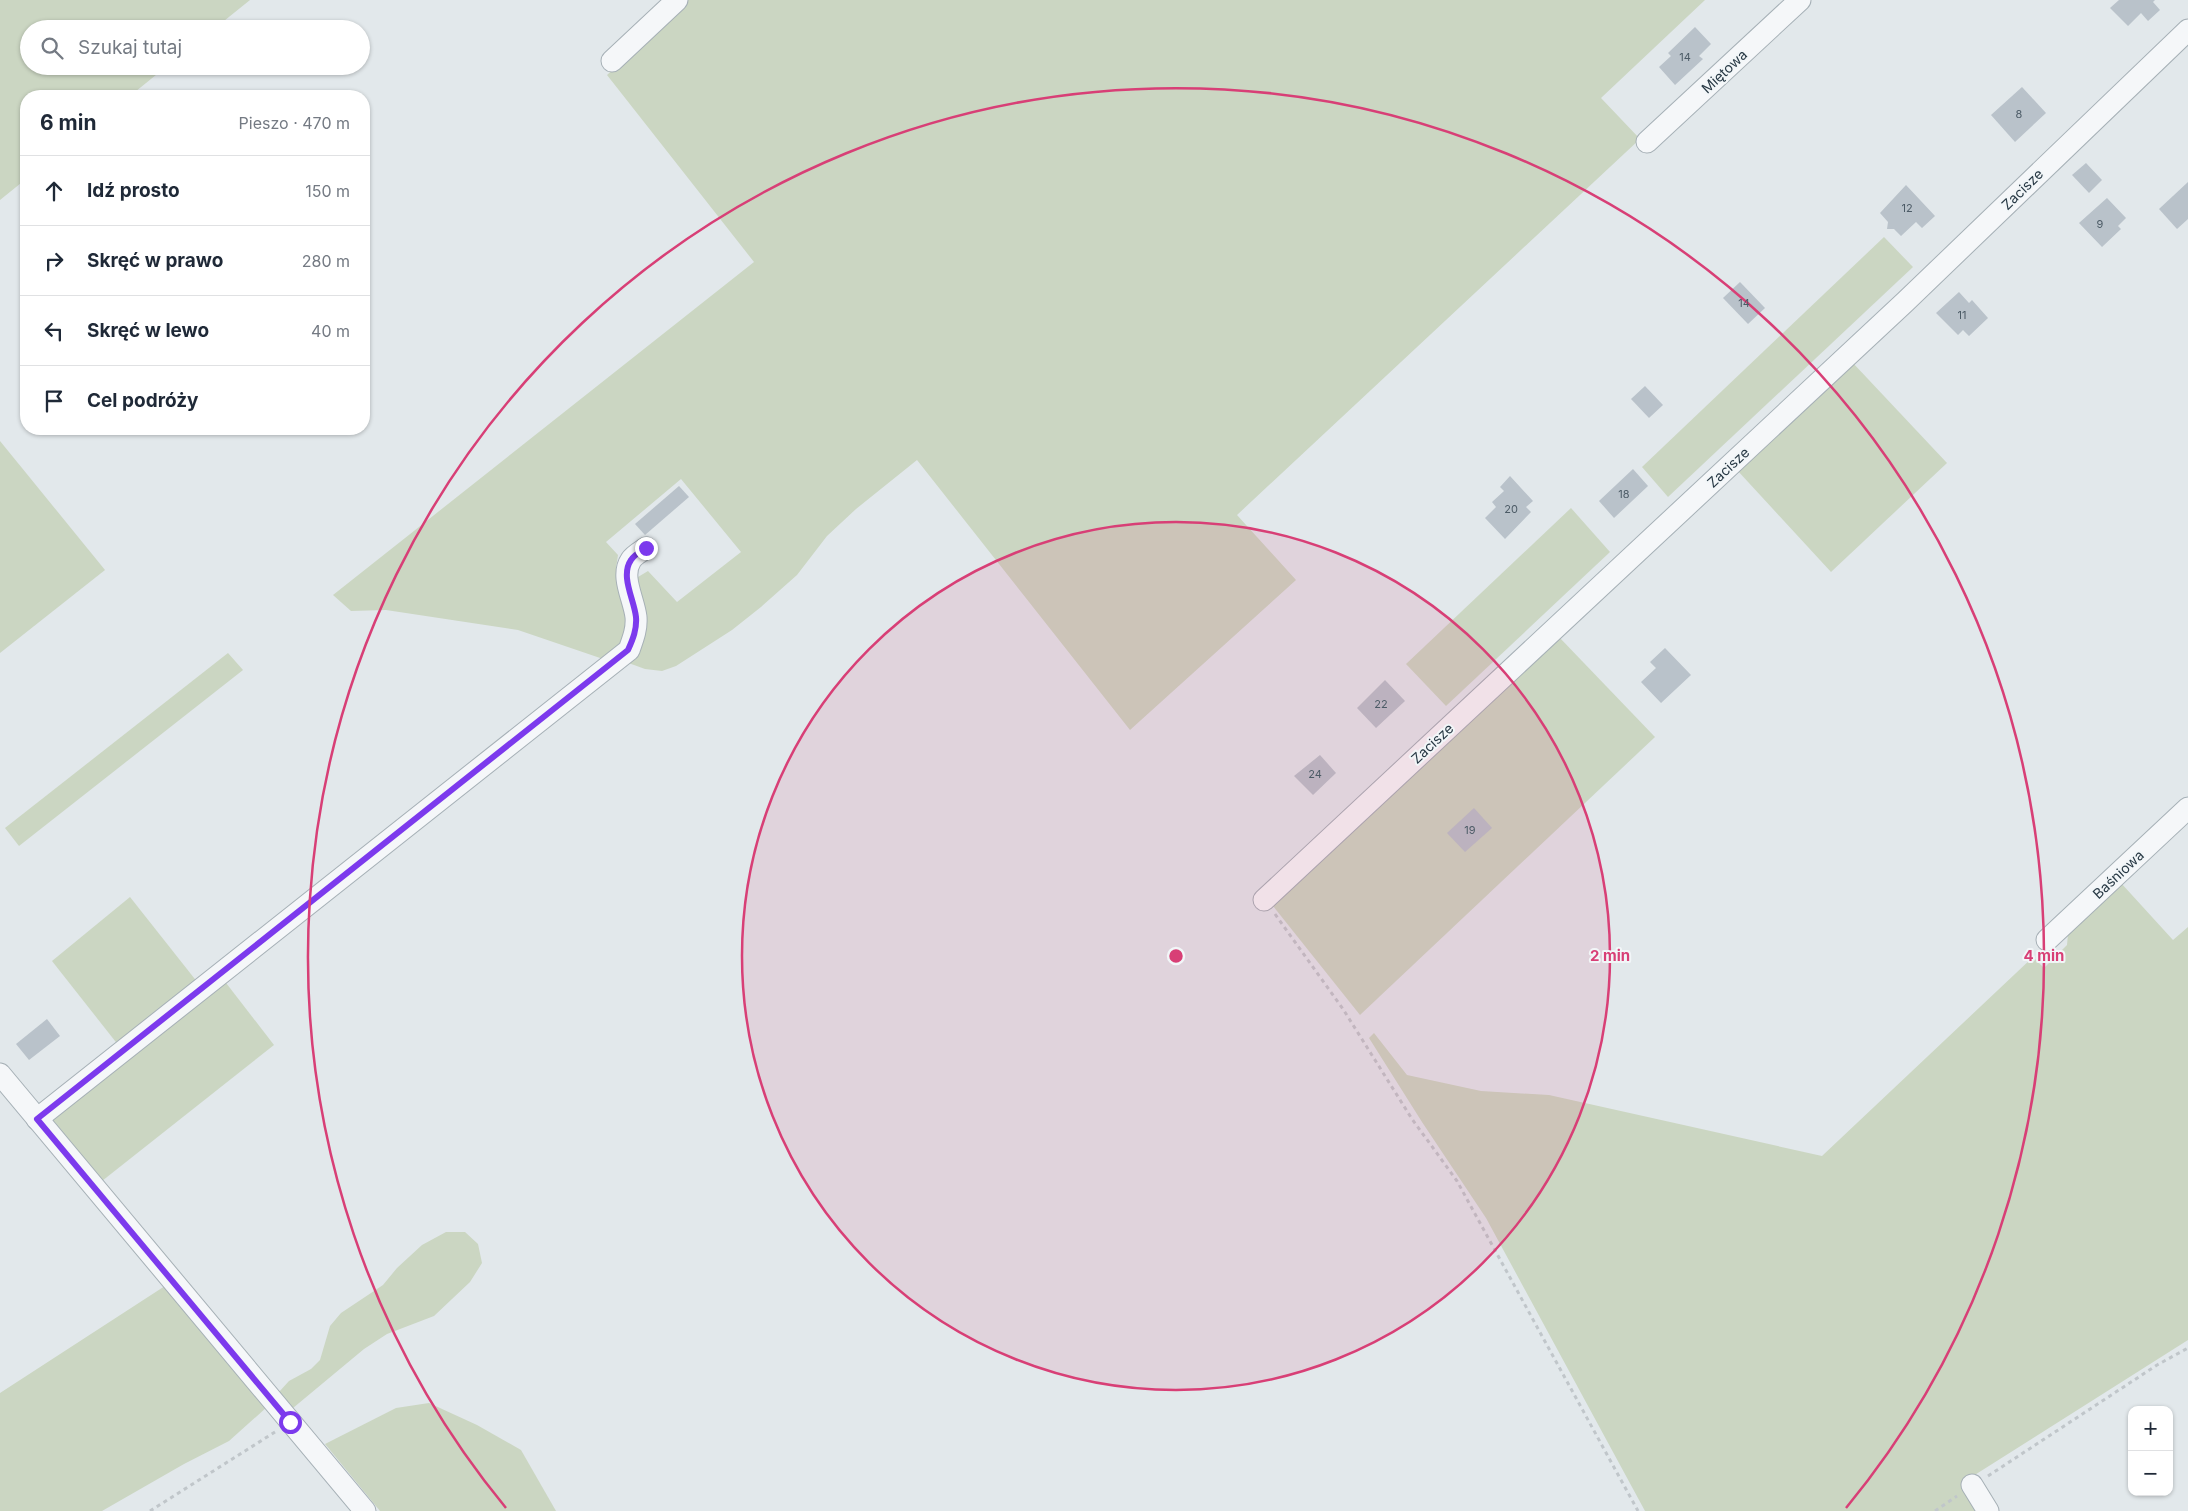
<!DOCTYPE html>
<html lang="pl">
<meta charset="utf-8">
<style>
:root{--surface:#fff;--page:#f2f2f3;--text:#1f2937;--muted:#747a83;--line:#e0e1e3}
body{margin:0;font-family:Inter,sans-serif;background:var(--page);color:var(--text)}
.controls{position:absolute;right:15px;bottom:15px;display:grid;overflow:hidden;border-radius:10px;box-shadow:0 1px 4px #0004}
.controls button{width:45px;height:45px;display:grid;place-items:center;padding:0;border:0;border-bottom:1px solid var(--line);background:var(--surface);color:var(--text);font:25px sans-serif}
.stop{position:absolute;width:15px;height:15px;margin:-11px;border:4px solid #7c3aed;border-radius:50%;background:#fff}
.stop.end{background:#7c3aed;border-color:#fff;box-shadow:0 1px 5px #0008}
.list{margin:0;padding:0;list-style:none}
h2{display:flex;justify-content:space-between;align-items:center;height:65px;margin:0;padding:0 20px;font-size:21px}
h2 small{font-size:16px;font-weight:400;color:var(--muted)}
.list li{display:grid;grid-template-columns:32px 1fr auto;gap:15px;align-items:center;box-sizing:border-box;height:70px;padding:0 20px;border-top:1px solid var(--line)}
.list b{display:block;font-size:19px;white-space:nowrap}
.list em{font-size:16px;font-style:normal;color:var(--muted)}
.icon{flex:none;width:28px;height:28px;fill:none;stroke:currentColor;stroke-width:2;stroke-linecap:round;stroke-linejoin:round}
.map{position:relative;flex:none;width:2188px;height:1511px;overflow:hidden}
.search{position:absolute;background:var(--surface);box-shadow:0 1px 4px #0004;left:20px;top:20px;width:350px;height:55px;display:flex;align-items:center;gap:12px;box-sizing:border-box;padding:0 18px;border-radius:28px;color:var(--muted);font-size:19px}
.panel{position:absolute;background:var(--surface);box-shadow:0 1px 4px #0004;left:20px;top:90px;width:350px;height:345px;border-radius:20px}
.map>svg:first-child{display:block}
.green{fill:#cbd6c2}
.building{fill:#b9c2ca}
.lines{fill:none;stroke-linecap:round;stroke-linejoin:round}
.minor-casing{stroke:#a6b0b6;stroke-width:23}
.path{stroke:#c0c6ca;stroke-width:3;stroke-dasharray:4 4;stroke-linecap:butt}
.minor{stroke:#f5f7f9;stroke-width:21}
.route{stroke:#7c3aed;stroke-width:6}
.ring{fill:none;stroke:#d83f76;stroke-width:2.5}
.labels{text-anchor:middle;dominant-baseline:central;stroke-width:4;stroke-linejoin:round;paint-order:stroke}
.number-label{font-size:11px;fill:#4c5b66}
.street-label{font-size:14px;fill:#283945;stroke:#f2f6f8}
.centre{fill:#d83f76;stroke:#f2f6f8;stroke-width:2.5}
.ring-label{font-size:15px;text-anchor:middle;font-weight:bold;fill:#d83f76;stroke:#f2f6f8;stroke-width:4;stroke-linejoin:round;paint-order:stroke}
</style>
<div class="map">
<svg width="2188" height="1511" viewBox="0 0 2188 1511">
<rect width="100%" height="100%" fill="#e2e8eb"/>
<g class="green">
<polygon points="0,0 250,0 214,29 29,29 29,66 167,66 130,96 26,96 26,179 0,200"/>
<polygon points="687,0 1705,0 1601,98 1640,139 1237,515 1296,580 1130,730 917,460 856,509 827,536 797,575 761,607 732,630 676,666 662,671 645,669 623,661 638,577 648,571 677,602 741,552 681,479 606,542 618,555 616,568 626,621 623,646 606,660 518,630 386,610 351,611 333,595 754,262 607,75"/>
<polygon points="1884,237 1913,267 1668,497 1642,467"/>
<polygon points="1852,362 1947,463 1831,572 1737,470"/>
<polygon points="0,441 105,570 0,653"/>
<polygon points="1571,508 1610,552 1446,706 1406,664"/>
<polygon points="1559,637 1655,737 1360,1015 1273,906"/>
<polygon points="228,653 243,670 19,846 5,828"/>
<polygon points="2121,883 2173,940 2188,927 2188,1340 1962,1483 1979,1511 1645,1511 1486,1218 1422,1122 1369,1038 1374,1033 1407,1075 1481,1091 1549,1095 1822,1156 2033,957 2044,968 2067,945 2068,934"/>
<polygon points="130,897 198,983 119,1046 52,961"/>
<polygon points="223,979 274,1045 102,1181 48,1117"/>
<polygon points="446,1232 465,1232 478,1244 482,1263 470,1282 434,1316 387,1334 364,1349 293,1408 279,1392 289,1381 311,1369 320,1360 330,1326 341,1313 383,1285 397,1268 422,1245"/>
<polygon points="168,1284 267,1407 229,1441 184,1464 102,1511 0,1511 0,1393"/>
<polygon points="429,1403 477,1425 521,1450 556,1511 380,1511 325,1444 396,1408"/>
</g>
<g class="building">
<polygon points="2119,0 2155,0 2153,2 2160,10 2148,21 2141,13 2128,26 2110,8"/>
<polygon points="1695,27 1711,44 1699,56 1703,59 1675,85 1659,67 1671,56 1668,53"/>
<polygon points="2022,87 2046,113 2015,142 1991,115"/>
<polygon points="2086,163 2102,180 2089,193 2072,175"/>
<polygon points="2188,182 2188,219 2177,229 2159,209"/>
<polygon points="1906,185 1935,216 1922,228 1916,222 1901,236 1894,229 1887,229 1888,222 1880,213"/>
<polygon points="2107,198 2126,218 2118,226 2121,229 2102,247 2079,223"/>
<polygon points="1740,282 1765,308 1748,324 1723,298"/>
<polygon points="1959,292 1969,303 1972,300 1988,318 1969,336 1963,330 1958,335 1936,313"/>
<polygon points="1645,386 1663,405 1649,418 1631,399"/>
<polygon points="1633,469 1648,486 1614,518 1599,501"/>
<polygon points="1510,476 1533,501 1526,507 1531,512 1505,539 1485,518 1496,507 1492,502 1504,491 1500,487"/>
<polygon points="679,486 689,497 645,535 635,524"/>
<polygon points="1665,648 1691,675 1661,703 1641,682 1656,668 1650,662"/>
<polygon points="1385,680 1405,701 1376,728 1357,708"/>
<polygon points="1320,755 1336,773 1313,795 1294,776"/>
<polygon points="1474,808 1492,828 1465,852 1447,833"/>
<polygon points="47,1019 60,1036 29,1060 16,1044"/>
</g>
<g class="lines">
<defs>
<g id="minor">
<polyline points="612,61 677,0"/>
<polyline points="1647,142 1800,0"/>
<polyline points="1264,900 1905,302 2188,30"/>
<polyline points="2047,940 2188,808"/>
<polyline points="0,1074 365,1511"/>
<path d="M 37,1119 L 629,650 C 633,639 637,629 636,617 C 634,599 620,576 631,560 C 634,555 642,551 646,548"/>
<polyline points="1972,1485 1988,1511"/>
</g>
</defs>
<use href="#minor" class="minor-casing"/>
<g class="path">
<polyline points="1275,914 1343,1009 1412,1119 1457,1181 1638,1511"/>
<polyline points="1988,1476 2157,1365 2188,1348"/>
<polyline points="150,1511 275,1432"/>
<polyline points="1935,1511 1957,1496"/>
</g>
<use href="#minor" class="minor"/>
</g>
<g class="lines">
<path class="route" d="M 290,1422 L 37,1119 L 628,650 C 633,639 637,629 636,617 C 634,599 620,576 631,560 C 634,555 641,551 646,548"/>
</g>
<circle cx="1176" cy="956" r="434" fill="#d83f76" fill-opacity=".12"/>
<g class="ring">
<circle cx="1176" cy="956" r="434"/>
<path d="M506 1508A868 868 0 1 1 1846 1508"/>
</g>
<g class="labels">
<g class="number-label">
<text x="1685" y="57">14</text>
<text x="2019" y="114">8</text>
<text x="1907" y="208">12</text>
<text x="2100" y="224">9</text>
<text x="1744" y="303">14</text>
<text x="1962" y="315">11</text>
<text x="1624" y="494">18</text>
<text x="1511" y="509">20</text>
<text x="1381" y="704">22</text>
<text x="1315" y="774">24</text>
<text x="1470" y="830">19</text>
</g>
<g class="street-label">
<text transform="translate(1724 71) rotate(-43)">Miętowa</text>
<text transform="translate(2022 189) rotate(-44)">Zacisze</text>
<text transform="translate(1728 467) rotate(-43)">Zacisze</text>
<text transform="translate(1432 743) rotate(-43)">Zacisze</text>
<text transform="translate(2118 874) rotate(-43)">Baśniowa</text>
</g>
</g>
<circle cx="1176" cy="956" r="8" class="centre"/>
<g class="ring-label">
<text x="1610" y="961">2 min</text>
<text x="2044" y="961">4 min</text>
</g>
</svg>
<div class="controls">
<button>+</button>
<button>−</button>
</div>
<div class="stop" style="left:290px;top:1422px"></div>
<div class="stop end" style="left:646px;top:548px"></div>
<div class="search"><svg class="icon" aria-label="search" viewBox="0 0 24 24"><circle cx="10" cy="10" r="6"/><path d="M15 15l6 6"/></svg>Szukaj tutaj</div>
<section class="panel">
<h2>6 min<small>Pieszo · 470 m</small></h2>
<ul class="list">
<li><svg class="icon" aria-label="ahead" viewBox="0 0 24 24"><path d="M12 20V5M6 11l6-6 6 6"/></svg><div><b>Idź prosto</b></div><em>150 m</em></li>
<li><svg class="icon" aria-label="right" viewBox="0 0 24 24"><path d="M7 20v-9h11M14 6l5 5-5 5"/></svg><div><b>Skręć w prawo</b></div><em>280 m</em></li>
<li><svg class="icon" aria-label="left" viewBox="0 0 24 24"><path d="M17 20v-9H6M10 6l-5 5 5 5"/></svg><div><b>Skręć w lewo</b></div><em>40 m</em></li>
<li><svg class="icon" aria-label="arrive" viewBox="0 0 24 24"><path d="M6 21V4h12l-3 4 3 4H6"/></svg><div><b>Cel podróży</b></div></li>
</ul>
</section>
</div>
